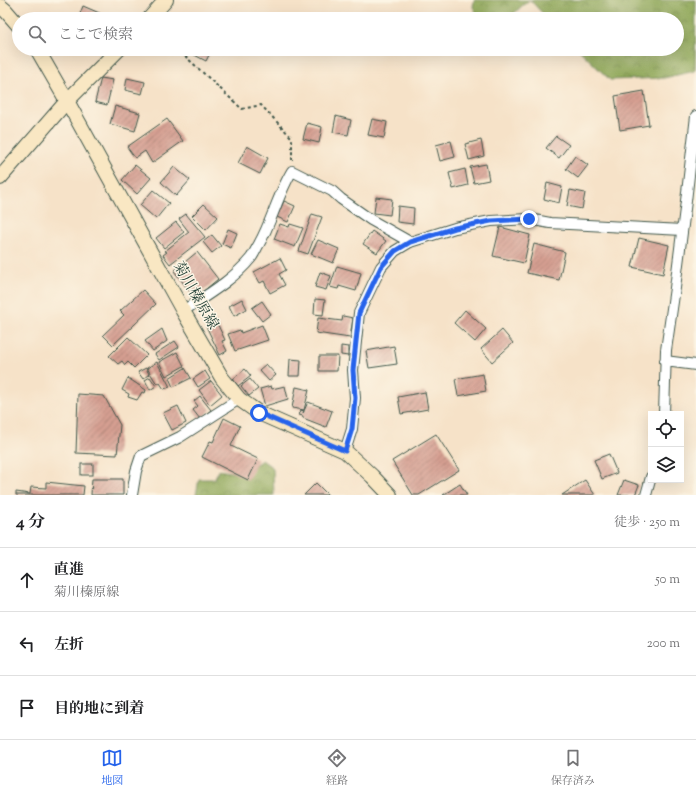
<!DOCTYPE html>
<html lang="ja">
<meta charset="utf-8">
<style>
:root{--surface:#fff;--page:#f6f6f6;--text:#202124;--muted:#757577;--line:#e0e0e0;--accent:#2563eb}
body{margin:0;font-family:"Sorts Mill Goudy","Noto Serif JP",serif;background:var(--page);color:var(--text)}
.controls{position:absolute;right:12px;bottom:12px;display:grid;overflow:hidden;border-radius:0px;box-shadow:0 4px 16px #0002}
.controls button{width:36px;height:36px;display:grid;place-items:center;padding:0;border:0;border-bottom:1px solid var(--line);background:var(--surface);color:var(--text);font:20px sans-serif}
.stop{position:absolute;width:12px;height:12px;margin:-9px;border:3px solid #2563eb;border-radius:50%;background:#fff}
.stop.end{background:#2563eb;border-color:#fff;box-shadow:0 1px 4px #0008}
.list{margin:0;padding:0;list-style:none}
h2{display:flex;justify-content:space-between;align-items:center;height:52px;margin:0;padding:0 16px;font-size:17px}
h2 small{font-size:13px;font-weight:400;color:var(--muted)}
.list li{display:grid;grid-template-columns:26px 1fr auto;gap:12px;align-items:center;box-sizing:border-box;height:64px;padding:0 16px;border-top:1px solid var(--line)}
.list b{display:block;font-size:15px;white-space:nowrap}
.list p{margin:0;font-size:13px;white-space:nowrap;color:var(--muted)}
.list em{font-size:13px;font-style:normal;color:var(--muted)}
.icon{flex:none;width:22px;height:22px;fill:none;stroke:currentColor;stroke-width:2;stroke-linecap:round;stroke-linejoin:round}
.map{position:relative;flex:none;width:696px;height:495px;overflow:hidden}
.search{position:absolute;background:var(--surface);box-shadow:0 4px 16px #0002;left:12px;right:12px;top:12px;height:44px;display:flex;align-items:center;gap:10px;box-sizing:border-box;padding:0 14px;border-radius:22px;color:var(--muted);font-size:15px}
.sheet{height:244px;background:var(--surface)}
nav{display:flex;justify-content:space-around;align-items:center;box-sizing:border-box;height:56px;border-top:1px solid var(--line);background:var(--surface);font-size:11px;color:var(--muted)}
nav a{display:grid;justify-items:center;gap:2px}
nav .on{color:var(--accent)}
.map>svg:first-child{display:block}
.forest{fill:url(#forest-crowns);stroke:#587247}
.building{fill:url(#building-hatch)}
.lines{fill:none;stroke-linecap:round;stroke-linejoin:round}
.street-casing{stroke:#3f564a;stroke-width:12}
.secondary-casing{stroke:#3f564a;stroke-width:16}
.path{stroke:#3f564a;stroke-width:2;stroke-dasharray:3 3;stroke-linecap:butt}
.street{stroke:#fff;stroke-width:10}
.secondary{stroke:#f9e7c3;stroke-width:14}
.route{stroke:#2563eb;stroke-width:5}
.labels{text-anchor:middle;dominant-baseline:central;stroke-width:3;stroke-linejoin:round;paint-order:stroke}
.street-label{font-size:15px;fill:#1f3d34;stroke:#fcf5e5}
</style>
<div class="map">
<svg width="696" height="495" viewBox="0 0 696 495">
<defs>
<pattern id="forest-crowns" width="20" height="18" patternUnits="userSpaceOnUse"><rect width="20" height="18" fill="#90a85a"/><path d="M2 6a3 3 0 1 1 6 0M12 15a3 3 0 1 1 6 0" fill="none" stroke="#758a4b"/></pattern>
<pattern id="building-hatch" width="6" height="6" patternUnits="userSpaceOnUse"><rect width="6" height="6" fill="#d59f91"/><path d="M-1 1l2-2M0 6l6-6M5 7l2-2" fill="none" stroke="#ac8377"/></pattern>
</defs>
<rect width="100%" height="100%" fill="#fcf5e5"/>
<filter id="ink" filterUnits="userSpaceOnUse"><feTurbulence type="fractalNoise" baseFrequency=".025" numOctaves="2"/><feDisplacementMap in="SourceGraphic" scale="8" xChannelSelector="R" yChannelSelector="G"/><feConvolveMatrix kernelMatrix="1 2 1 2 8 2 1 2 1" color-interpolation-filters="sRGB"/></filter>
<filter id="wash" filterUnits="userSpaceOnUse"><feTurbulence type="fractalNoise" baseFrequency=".012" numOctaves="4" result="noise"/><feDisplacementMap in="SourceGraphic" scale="16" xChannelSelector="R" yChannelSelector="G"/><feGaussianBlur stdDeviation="0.9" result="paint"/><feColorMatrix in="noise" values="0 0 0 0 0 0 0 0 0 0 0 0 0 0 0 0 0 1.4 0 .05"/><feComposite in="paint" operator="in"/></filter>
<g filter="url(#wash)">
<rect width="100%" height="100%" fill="#f6e2c8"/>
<g class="forest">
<polygon points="474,0 696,0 695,71 664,78 610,80 578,49 677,49 677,19 548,19 530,0 522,6 508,19 480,19 473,7"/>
<polygon points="262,460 273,468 274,495 196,495 199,479 214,479 219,470 241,474"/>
</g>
<g id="blocks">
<g class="building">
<polygon points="83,6 104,15 102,19 78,19"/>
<polygon points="183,49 212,49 206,61"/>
<polygon points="101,78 113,80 107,105 95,102"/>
<polygon points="127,78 145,82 142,94 125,90"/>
<polygon points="644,91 649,125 620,130 615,96"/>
<polygon points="115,106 140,113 135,131 110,124"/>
<polygon points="336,116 351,120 348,135 333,132"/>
<polygon points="167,119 183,141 152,163 145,151 135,158 127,147"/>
<polygon points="372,119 387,122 384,138 368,135"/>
<polygon points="307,123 322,127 319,143 303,139"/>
<polygon points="556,136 569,145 559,158 546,148"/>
<polygon points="481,140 484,156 469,160 465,144"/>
<polygon points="451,141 455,157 440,161 436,145"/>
<polygon points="247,146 268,158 260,174 238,163"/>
<polygon points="575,156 588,165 578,178 566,169"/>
<polygon points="486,164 489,180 474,183 470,167"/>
<polygon points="135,165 151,178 137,194 122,180"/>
<polygon points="174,167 190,180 176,196 161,182"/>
<polygon points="465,169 468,185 453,189 449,173"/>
<polygon points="547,183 562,187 559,203 544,199"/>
<polygon points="153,190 169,203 156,219 140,205"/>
<polygon points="570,190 585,193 582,209 567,206"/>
<polygon points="376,197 392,199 390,215 374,213"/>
<polygon points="284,201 295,206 288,222 277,217"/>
<polygon points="204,204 218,217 206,230 192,216"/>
<polygon points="398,206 414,208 413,224 397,222"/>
<polygon points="186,214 205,237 170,264 163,255 167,252 165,251 189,232 179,219"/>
<polygon points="312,214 322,217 308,254 299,251"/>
<polygon points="176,222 184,232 164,248 156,238"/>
<polygon points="280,224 289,227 290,224 303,228 295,247 274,239"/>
<polygon points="500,227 530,235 524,263 493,256"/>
<polygon points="228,229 237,233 231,248 222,244"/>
<polygon points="372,231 386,241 377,253 363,244"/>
<polygon points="212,235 221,246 212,253 203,242"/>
<polygon points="639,238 669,245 663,274 632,267"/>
<polygon points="318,240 339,249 333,263 311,254"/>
<polygon points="534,244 565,252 559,280 527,273"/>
<polygon points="197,252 218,279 195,298 174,271"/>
<polygon points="280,258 286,270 279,274 285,285 270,293 264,281 260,283 254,272"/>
<polygon points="337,266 361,273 356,291 339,286 338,289 330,287"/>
<polygon points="320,272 331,276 326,290 315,287"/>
<polygon points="143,290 156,304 113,345 103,335 124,315 120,311"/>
<polygon points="242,299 247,309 234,316 229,306"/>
<polygon points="315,299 325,300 323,315 314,314"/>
<polygon points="262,301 271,314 262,321 252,308"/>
<polygon points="465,310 486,329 475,342 454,323"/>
<polygon points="343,316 353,318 350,338 316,333 318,318 342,321"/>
<polygon points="216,321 225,340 222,341 227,351 220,355 206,326"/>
<polygon points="262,325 268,340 235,351 228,334 240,330 241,333"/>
<polygon points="162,329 167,341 153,351 145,341"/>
<polygon points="502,330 513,343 492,362 481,349"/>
<polygon points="128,337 147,355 134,368 128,362 125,365 122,361 118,364 109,356"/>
<polygon points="175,341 179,347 159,360 155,354"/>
<polygon points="341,346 348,347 348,356 341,355"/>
<polygon points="394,346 397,364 369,368 366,351"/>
<polygon points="177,352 184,366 166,376 159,362"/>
<polygon points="319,356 338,356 337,371 319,371"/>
<polygon points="290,359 301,360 300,376 289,376"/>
<polygon points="157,362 170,387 164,389 160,383 157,384 147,368"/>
<polygon points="266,364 276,375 269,381 259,370"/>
<polygon points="146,368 149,374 143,379 138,372"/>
<polygon points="185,368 191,378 173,387 169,378"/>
<polygon points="245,369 251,376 238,386 233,379"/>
<polygon points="205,371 210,379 198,387 193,379"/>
<polygon points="483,374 486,391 458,396 455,379"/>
<polygon points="150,377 156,386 150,390 145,380"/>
<polygon points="128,378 146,390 145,393 142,392 137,400 128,397 129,394 122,390"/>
<polygon points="250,379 258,389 249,396 241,386"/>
<polygon points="211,381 222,395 210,405 199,390"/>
<polygon points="271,386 272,389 285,386 288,399 265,406 260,389"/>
<polygon points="296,387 309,390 304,410 292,408"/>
<polygon points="425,392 428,409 401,414 398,397"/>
<polygon points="78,394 104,396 120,425 117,455 76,453"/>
<polygon points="200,396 211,410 200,419 193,410 198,406 194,401"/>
<polygon points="308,402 332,411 326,427 303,418 303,416 299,415 301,410 304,411 303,413"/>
<polygon points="178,406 186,423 172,430 163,413"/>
<polygon points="224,418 240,426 231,446 258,459 248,480 202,457 210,441 213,442"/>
<polygon points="436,434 459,470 419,495 413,495 392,461"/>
<polygon points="609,454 617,473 602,479 594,460"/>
<rect x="81" y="464" width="12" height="11"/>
<polygon points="92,479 123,479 123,495 91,495"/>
<polygon points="585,480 595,495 562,495"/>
<polygon points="624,480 639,485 635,495 618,495"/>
<polygon points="46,482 84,486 83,495 16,495 16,492 30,494 31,487 46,488"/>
<polygon points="316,483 328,495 304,495"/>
<polygon points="460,484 467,495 443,495"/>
</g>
</g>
</g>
<g filter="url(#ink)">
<use href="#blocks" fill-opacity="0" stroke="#3f564a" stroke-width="1"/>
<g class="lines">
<defs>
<g id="street">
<path d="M 183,311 C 207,295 233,280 251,258 C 254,254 256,249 259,244 C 272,221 278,194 292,171 L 332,191 L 341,199 L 371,220 L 410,242"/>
<polyline points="665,361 696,365"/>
<polyline points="664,414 666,350 675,288 686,201 696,116"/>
<polyline points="345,451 352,429 355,398 353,370 359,313 381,267 395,251 410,242 455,228 491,221 529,219 550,223 682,230"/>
<polyline points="132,495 136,471 141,456 180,437 239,399"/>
<polyline points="646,495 651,477"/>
</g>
<g id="secondary">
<polyline points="0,6 6,11 19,26"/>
<polyline points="149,19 166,0"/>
<polyline points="37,49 67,101 183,311 222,378 239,399 259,413 345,451 372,476 390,495"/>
<polyline points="0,178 67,101 119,49"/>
</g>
</defs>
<use href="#street" class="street-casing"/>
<use href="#secondary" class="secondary-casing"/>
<polyline class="path" points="175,49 185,56 242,109 261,105 292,138 292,160"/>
<use href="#street" class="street"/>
<use href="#secondary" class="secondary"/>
</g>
</g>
<g class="lines" filter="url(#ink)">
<polyline class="route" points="259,413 345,451 352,429 355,398 353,370 359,313 381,267 395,251 410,242 455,228 491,221 529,219"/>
</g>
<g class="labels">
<g class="street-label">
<text transform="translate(195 296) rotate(60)">菊川榛原線</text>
</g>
</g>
</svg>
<div class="controls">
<button><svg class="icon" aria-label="locate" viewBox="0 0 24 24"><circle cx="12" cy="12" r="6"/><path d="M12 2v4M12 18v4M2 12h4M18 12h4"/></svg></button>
<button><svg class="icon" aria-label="layers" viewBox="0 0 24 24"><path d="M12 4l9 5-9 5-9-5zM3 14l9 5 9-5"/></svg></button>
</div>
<div class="stop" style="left:259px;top:413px"></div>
<div class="stop end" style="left:529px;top:219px"></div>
<div class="search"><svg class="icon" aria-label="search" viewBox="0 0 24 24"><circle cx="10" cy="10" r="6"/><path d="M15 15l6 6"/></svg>ここで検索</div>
</div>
<section class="sheet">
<h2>4 分<small>徒歩 · 250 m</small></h2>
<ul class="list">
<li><svg class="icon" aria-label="ahead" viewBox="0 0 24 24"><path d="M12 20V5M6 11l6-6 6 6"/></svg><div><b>直進</b><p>菊川榛原線</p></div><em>50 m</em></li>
<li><svg class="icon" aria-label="left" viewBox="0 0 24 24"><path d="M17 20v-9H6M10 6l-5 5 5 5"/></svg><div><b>左折</b></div><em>200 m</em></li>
<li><svg class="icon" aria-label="arrive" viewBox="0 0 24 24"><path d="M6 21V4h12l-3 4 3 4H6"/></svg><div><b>目的地に到着</b></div></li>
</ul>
</section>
<nav>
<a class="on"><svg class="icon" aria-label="map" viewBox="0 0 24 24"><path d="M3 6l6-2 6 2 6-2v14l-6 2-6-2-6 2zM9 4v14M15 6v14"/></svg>地図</a>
<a><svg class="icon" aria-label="directions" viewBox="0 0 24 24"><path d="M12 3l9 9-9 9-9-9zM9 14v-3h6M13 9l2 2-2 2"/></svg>経路</a>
<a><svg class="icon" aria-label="saved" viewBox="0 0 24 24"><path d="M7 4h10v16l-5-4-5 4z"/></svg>保存済み</a>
</nav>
